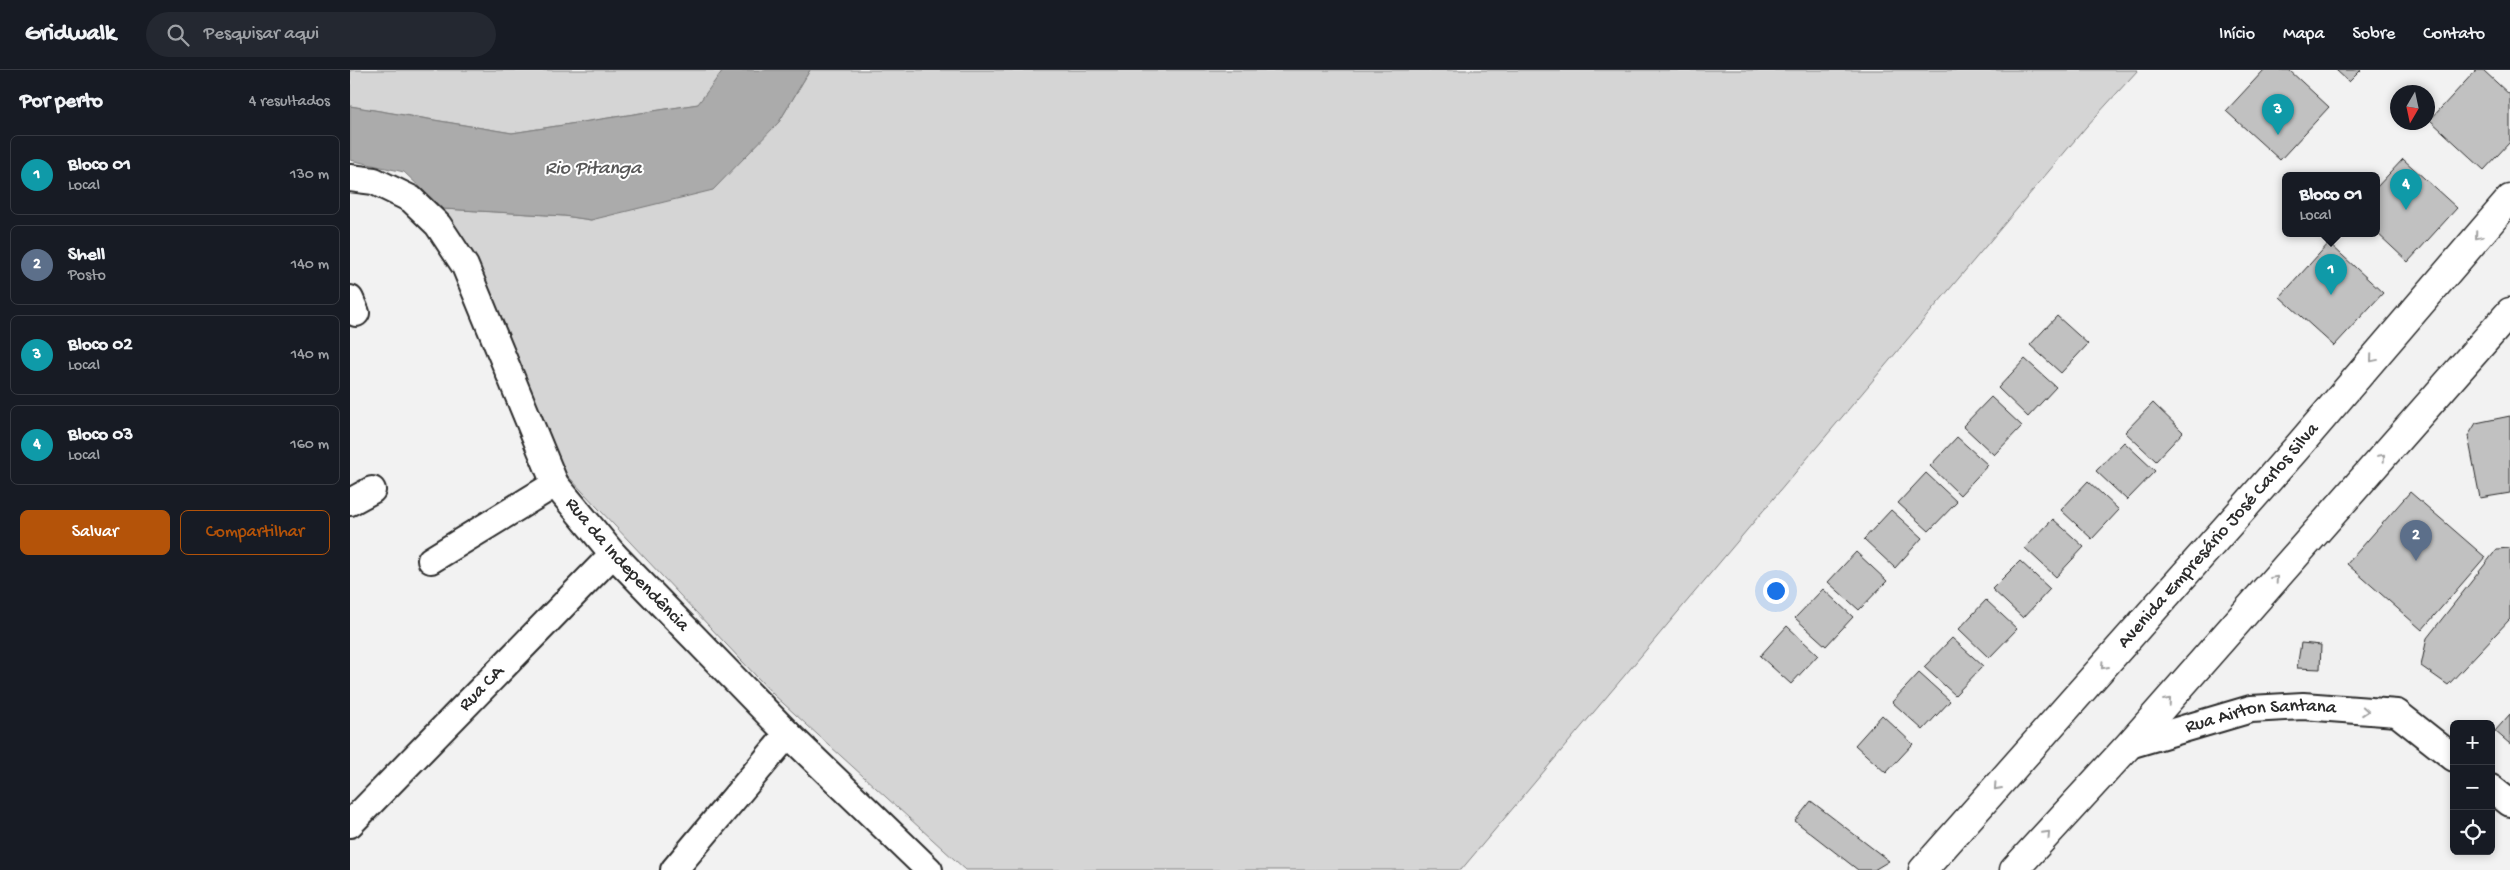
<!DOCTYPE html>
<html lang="pt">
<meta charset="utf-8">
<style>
:root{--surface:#171b24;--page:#242831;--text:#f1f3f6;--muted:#9ea1a6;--line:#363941;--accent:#b45309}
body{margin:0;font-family:"Gochi Hand",sans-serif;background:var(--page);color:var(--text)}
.controls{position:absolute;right:15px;bottom:15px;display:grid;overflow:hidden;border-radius:8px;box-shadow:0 2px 8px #0003}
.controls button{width:45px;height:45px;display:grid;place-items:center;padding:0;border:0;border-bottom:1px solid var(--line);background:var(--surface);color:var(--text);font:25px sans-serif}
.compass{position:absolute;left:2040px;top:15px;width:45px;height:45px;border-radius:50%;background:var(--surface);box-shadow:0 2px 8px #0003;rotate:189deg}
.you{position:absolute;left:1425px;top:520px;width:18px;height:18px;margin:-12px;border:4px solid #fff;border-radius:50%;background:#1a73e8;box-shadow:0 0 0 8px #1a73e833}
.badge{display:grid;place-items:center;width:32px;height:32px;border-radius:50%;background:var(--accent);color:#fff;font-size:16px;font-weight:700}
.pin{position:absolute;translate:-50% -41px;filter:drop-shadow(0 1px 2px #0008)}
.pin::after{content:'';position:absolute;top:26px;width:18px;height:15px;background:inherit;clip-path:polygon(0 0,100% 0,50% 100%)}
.popup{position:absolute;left:1932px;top:102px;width:98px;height:65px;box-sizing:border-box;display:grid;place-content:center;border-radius:8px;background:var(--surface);filter:drop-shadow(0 1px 4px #0005);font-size:16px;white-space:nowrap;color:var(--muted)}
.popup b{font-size:19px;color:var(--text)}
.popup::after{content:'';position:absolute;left:50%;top:100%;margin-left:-10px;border:10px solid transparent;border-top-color:var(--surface)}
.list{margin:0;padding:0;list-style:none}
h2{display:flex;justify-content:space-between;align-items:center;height:65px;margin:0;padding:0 20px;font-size:21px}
h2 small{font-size:16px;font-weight:400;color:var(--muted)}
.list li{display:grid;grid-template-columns:32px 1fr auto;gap:15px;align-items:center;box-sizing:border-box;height:80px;margin:0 10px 10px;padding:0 10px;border:1px solid var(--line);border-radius:8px}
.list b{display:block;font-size:19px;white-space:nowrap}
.list p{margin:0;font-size:16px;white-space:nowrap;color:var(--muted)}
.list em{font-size:16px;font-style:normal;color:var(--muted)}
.actions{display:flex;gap:10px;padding:15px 20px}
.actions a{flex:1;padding:11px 0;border:1px solid var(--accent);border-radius:8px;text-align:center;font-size:18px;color:var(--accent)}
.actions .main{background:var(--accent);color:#fff}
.icon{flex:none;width:28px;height:28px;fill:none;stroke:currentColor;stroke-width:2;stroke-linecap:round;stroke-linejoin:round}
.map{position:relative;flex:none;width:2160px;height:800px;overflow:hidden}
header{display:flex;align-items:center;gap:30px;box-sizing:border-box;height:70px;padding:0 25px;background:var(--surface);border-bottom:1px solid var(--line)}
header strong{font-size:24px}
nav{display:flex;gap:28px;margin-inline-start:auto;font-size:18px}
.search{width:350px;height:45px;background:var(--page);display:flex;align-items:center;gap:12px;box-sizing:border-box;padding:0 18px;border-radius:28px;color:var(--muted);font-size:19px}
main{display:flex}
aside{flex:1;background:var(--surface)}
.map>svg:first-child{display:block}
.green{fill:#d5d5d5;stroke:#808080}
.water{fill:#ababab;stroke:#787878}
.building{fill:#c1c1c1;stroke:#2b2b2b}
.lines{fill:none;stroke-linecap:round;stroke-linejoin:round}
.street-casing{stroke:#2b2b2b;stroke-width:30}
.secondary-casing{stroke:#2b2b2b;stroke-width:31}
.street{stroke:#fff;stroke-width:26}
.secondary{stroke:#fff;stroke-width:28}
.oneway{stroke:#a0a0a0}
.labels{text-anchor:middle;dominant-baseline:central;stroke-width:4;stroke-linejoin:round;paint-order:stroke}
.street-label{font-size:19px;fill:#2b2b2b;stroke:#fff}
.water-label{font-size:20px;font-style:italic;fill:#585858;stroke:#fff}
</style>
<header>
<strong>Gridwalk</strong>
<div class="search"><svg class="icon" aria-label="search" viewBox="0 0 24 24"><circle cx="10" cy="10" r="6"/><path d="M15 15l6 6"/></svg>Pesquisar aqui</div>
<nav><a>Início</a><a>Mapa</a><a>Sobre</a><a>Contato</a></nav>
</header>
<main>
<aside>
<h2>Por perto<small>4 resultados</small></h2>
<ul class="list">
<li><span class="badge" style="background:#0f9aa8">1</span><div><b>Bloco 01</b><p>Local</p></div><em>130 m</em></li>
<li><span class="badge" style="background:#5c6f8a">2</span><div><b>Shell</b><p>Posto</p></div><em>140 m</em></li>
<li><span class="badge" style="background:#0f9aa8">3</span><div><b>Bloco 02</b><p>Local</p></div><em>140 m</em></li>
<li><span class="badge" style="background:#0f9aa8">4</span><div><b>Bloco 03</b><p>Local</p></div><em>160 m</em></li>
</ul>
<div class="actions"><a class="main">Salvar</a><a>Compartilhar</a></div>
</aside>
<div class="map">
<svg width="2160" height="800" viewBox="0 0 2160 800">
<rect width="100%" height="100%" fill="#f2f2f2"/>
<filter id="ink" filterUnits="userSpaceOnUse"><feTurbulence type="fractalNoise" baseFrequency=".02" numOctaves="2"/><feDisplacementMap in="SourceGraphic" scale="10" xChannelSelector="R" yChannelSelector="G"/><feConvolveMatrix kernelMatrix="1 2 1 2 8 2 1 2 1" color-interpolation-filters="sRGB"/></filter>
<g filter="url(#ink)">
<g class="green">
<polygon points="0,0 373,0 349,34 162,63 0,36"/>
<polygon points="460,0 1788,0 1736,57 1111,800 616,800 423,624 217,405 94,139 214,146 241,150 429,52"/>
</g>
<polygon class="water" points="373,0 460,0 429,52 363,120 241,150 214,146 93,139 54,102 0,90 0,36 162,63 348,34"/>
<g class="building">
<polygon points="1914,0 1939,0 1979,37 1930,90 1876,41"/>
<polygon points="1986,0 2011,0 1999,12"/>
<polygon points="2126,0 2133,0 2160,25 2160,72 2134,100 2080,50"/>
<polygon points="2053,89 2107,138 2058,192 2026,162 2026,118"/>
<polygon points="1979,173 2033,223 1984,276 1930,227"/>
<polygon points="1707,246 1738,274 1711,303 1680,275"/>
<polygon points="1675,289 1706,317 1678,347 1648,318"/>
<polygon points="1641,327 1672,356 1644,385 1613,356"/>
<polygon points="1803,333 1833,362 1806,391 1775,362"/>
<polygon points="2160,346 2160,423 2130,428 2118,366 2126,353"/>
<polygon points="1607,367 1638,395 1610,425 1580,396"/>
<polygon points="1774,372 1805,401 1777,430 1746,401"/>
<polygon points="1576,403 1607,432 1579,461 1548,433"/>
<polygon points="1738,411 1769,440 1742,469 1711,440"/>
<polygon points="2060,422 2135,487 2072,560 1997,494"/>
<polygon points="1541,440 1572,468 1545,498 1514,469"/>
<polygon points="1703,449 1734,477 1706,507 1675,478"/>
<polygon points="2160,478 2160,549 2098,615 2071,596 2077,568 2147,479"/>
<polygon points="1506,482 1537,511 1509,540 1478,512"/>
<polygon points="1670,491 1700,519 1673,548 1642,519"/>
<polygon points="1473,519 1503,547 1476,576 1445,548"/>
<polygon points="1636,530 1667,559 1639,588 1609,559"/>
<polygon points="1437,556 1468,585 1441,614 1410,586"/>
<polygon points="1602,568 1633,596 1605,625 1574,597"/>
<polygon points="1951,573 1971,575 1970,599 1947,598"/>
<polygon points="1569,603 1600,631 1573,660 1542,632"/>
<polygon points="2160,644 2160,674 2145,661"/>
<polygon points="1532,645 1563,674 1536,703 1505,675"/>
<polygon points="1461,731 1539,791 1524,800 1508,800 1445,751"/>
</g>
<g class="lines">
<defs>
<g id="street">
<path id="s1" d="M 0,108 L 24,111 L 61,129 L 88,155 L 115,196 L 205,414 L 263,484 L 438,664 L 579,800"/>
<polyline points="0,229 6,243"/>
<polyline points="0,432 22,420"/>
<polyline points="81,490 205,414"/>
<path id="s2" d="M 1779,675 L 1901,639 L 1953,636 L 2047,643 L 2104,688"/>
<polyline points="2141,718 2160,733"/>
<path id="s3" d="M 0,754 L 263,484"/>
<polyline points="324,800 438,664"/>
</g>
<g id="secondary">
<path id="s4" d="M 1573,800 L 1945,380 L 2160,129"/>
<polyline points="1664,800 1779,675 2160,242"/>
</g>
</defs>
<use href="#street" class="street-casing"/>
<use href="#secondary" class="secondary-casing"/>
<use href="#street" class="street"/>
<use href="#secondary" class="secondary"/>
</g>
<defs><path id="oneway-chevron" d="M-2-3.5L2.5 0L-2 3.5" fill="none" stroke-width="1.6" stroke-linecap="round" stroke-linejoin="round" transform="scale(1.25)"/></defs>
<g class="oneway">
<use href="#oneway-chevron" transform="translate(2128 166) rotate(130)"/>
<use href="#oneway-chevron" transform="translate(2023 289) rotate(130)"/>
<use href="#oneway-chevron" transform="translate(2032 387) rotate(-49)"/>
<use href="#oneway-chevron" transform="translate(1925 509) rotate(-49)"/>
<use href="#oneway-chevron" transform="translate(1754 596) rotate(132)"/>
<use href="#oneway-chevron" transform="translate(1818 631) rotate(-49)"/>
<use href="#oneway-chevron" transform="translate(2015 641) rotate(4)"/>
<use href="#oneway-chevron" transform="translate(1647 717) rotate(132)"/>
<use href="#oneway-chevron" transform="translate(1697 764) rotate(-47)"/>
</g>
</g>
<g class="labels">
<g class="street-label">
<text stroke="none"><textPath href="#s4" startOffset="446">Avenida Empresário José Carlos Silva</textPath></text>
<text stroke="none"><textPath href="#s1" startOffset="496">Rua da Independência</textPath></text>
<text stroke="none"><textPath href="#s3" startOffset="189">Rua CA</textPath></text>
<text stroke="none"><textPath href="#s2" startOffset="136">Rua Airton Santana</textPath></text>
</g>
<g class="water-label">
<text x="243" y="99">Rio Pitanga</text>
</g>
</g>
</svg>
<div class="controls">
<button>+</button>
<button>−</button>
<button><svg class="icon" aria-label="locate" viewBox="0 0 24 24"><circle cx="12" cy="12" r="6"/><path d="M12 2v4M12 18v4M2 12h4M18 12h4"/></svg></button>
</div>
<svg class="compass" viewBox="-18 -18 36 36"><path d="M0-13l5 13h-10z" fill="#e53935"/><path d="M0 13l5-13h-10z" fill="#9ea1a6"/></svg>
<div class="you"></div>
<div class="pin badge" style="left:1981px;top:225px;background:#0f9aa8">1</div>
<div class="popup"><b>Bloco 01</b>Local</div>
<div class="pin badge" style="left:2066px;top:491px;background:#5c6f8a">2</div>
<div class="pin badge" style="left:1928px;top:65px;background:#0f9aa8">3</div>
<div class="pin badge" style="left:2056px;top:140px;background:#0f9aa8">4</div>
</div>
</main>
